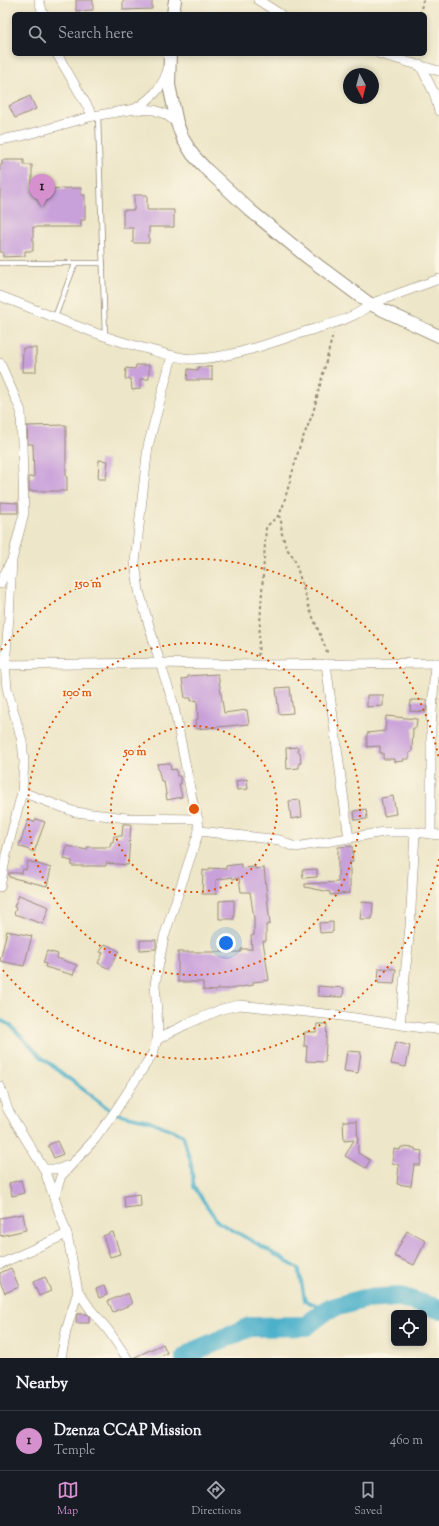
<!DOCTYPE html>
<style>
:root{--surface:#171b24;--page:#242831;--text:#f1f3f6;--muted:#9ea1a6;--line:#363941;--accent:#d690ce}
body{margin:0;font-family:"Sorts Mill Goudy",serif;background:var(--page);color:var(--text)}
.controls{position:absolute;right:12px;bottom:12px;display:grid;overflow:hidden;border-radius:6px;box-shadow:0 2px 6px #0003}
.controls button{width:36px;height:36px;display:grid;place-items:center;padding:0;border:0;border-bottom:1px solid var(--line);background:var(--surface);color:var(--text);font:20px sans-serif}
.compass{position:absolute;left:343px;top:68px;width:36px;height:36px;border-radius:50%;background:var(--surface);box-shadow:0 2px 6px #0003;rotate:173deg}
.you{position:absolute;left:226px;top:943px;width:14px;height:14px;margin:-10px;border:3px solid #fff;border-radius:50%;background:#1a73e8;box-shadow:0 0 0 6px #1a73e833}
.badge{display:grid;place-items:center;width:26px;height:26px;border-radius:50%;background:var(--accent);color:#111;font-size:13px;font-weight:700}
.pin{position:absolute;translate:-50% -33px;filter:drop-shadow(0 1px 2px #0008)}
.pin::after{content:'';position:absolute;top:21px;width:14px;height:12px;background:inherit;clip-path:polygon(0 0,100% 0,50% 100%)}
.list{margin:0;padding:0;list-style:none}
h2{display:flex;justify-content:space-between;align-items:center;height:52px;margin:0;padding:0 16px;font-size:17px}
h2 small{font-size:13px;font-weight:400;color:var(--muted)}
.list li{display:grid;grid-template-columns:26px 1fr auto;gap:12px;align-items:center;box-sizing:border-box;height:60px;padding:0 16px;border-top:1px solid var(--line)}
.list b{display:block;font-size:15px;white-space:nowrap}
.list p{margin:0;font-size:13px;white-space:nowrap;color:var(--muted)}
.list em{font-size:13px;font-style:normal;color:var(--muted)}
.icon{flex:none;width:22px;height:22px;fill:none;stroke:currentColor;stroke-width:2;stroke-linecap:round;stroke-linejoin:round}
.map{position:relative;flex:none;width:439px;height:1358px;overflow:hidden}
.search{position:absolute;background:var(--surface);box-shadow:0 2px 6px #0003;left:12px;right:12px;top:12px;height:44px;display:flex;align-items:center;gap:10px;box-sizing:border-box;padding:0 14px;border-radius:6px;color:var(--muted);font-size:15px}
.sheet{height:112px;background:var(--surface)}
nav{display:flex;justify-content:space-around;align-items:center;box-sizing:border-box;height:56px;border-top:1px solid var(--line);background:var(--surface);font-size:11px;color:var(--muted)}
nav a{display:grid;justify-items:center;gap:2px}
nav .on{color:var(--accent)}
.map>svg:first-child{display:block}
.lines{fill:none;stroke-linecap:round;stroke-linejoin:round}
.stream{stroke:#4bb0ca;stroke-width:3.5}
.river{stroke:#4bb0ca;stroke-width:20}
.building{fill:#c9a1da}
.lane-casing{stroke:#948873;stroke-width:6}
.street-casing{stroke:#948873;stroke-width:10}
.secondary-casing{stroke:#948873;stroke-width:14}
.path{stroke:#948873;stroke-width:2;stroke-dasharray:3 3;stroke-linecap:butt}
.lane{stroke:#fff;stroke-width:4.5}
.street{stroke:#fff;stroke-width:9}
.secondary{stroke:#fff;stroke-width:12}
.ring{fill:none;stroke:#df570d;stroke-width:2;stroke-dasharray:2 4}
.centre{fill:#df570d;stroke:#fcf5e5;stroke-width:2}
.ring-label{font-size:12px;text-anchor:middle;font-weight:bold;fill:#df570d;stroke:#fcf5e5;stroke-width:3;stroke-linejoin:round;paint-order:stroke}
</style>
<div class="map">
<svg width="439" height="1358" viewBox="0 0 439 1358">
<rect width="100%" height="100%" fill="#fcf5e5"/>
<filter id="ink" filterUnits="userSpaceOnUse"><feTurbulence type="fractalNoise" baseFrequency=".025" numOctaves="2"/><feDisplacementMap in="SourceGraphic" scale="8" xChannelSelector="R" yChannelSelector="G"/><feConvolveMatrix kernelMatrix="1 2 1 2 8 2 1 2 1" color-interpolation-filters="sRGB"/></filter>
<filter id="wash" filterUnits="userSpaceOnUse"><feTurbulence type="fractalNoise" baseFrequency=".012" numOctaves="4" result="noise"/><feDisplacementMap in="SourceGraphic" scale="16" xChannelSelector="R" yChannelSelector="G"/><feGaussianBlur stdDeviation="0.9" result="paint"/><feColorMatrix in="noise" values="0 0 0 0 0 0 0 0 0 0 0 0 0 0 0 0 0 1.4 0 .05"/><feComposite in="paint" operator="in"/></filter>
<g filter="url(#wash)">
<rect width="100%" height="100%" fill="#ede6c8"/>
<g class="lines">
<polyline class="stream" points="0,1020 10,1025 41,1057 114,1113 150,1121 183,1135 191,1164 194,1187 218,1222 261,1246 299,1269 305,1301 328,1309"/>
<polyline class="river" points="185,1358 195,1351 250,1327 306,1326 328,1309 363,1299 400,1297 439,1309"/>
</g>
<g id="blocks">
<g class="building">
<polygon points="76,0 93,0 93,10 76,11"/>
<polygon points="123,0 152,0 152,9 123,10"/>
<polygon points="30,96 36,109 15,118 9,106"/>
<polygon points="2,160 24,160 24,165 32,165 32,189 81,188 81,195 85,195 85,220 81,220 81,227 33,227 33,251 25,251 25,256 3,257 3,252 0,252 0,165 2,165"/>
<polygon points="134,195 147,195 147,210 174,210 174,227 149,227 149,243 133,243 133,228 123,228 123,210 134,210"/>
<polygon points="23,348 36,348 36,372 22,372"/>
<polygon points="136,365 149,365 149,379 140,379 140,389 132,390 131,379 125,379 126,368 135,369"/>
<polygon points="198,367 212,367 212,380 187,380 188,369 198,370"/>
<polygon points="66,425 66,477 67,477 67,491 29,491 29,477 34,477 33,444 28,444 27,426"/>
<polygon points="99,460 108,461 106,479 98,479"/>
<polygon points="0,502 18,503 18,513 0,513"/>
<polygon points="218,674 224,713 247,710 249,724 196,729 195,720 198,719 197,700 191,701 191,698 185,698 182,679 188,678 188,676"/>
<polygon points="290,687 293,713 279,714 276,688"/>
<polygon points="367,695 383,695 383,706 367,707"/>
<polygon points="411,700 427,700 426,712 410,711"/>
<polygon points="386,716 417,719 416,728 413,728 412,752 409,753 409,759 403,759 404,761 394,762 394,759 383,759 383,753 380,753 380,746 367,747 367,733 385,731"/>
<polygon points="298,747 298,752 300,752 301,763 299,763 299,768 287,769 286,748"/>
<polygon points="168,763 170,764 171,770 176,769 177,776 180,776 181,784 179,784 182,797 167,800 164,781 161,781 157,764"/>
<polygon points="247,779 248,789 237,790 236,781"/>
<polygon points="393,796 396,814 384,816 381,798"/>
<polygon points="300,800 302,817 291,819 289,801"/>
<polygon points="366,809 367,819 355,820 354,811"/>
<polygon points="36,819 45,822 34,852 19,846 28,820 34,822"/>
<polygon points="123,824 131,824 128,865 106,863 106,866 72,866 72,861 64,859 67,846 87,850 87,847 110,847 111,842 113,842 114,836 122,836"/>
<polygon points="352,846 353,862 350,862 350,893 330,895 330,892 305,887 305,884 338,882 338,847"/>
<polygon points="28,861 51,868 47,886 9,877 9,873 22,873 23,869 26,870"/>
<polygon points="241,864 241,868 255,867 255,869 264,868 270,924 266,925 266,941 263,941 269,980 253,982 253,985 230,989 217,989 217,991 203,990 203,982 178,982 178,952 241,952 241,949 252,949 251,936 254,935 254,918 250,892 241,892 239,878 233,879 232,877 216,880 216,894 202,894 203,870 209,871 209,868 226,869 226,866"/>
<polygon points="317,869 317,877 303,878 302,870"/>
<polygon points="19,895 49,907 43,924 14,914 16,908 14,907"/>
<polygon points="234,900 234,919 219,919 219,901"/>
<polygon points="362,902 373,903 372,919 360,919"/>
<polygon points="333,922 333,932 320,933 319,923"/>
<polygon points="7,931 32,936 24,966 0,961"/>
<polygon points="140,940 156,940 156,949 140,950"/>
<polygon points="105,944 119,951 109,969 98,963 103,953 100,952"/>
<polygon points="47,951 58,954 57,958 77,965 73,975 45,967 46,964 43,963"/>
<polygon points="379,968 396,969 394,984 378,983"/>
<polygon points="318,986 344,988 343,997 318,996"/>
<polygon points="317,1024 327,1024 325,1062 306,1061 307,1046 304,1046 305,1032 316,1032"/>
<polygon points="396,1042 410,1046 406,1067 391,1064"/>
<polygon points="347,1051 361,1052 358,1073 344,1071"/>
<polygon points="343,1121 357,1121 358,1153 370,1160 366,1168 345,1156 354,1140 344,1141"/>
<polygon points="57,1141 63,1154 54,1158 48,1145"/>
<polygon points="401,1147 415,1148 415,1150 422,1151 420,1165 414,1165 411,1186 397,1184 399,1165 392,1164 394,1149 400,1150"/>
<polygon points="21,1180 24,1193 12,1196 9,1183"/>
<polygon points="140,1194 141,1206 125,1208 124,1196"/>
<polygon points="23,1214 26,1230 0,1236 0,1218"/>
<polygon points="407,1231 426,1241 414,1265 394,1256"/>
<polygon points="113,1232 120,1254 110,1257 103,1236"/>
<polygon points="11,1268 19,1287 5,1293 0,1282 0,1273"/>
<polygon points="45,1277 51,1291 39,1296 33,1282"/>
<polygon points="104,1286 107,1295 99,1298 96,1289"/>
<polygon points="128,1293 132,1304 113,1312 108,1301"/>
<polygon points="77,1314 87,1314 89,1316 89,1323 76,1323"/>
<polygon points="163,1344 167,1353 156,1358 133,1358"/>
</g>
</g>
</g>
<g filter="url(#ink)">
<use href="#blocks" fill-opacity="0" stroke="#948873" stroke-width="1"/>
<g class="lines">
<defs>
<g id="lane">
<polyline points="98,115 105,337"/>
<polyline points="0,263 103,263"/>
<polyline points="55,317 75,264"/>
</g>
<g id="street">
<polyline points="39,0 43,14"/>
<polyline points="258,0 280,14"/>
<polyline points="57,54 93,116"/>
<polyline points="380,54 439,71"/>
<polyline points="420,65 434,93 439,111"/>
<path d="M 135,109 C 150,99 161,90 167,72"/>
<polyline points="0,140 22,136 93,116 135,109 154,110 165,114 177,123"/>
<path d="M 0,296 C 50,315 99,337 151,350 C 165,354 181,359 195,359 C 231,358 267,344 301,333 C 322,326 354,320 370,304 L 439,279"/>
<polyline points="0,363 21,411 24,513 12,560 9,617 5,665 7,688 22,741 24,762 22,792 6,855 0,887"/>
<polyline points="0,584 10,563"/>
<polyline points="326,664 349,839"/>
<polyline points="0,665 160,663 258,665 439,663"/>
<polyline points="22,792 75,812 127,818 198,819"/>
<polyline points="199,831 280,840 287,844 296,847 384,832 415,832 439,835"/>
<polyline points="431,834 431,728 435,663"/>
<polyline points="400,1024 410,927 415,832"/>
<polyline points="157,1040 167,1034 187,1024 222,1009 239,1005 335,1015 422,1028 439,1029"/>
<polyline points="0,1086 8,1110 44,1169 67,1234 78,1291 91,1310 108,1330 127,1358"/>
<polyline points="44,1169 59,1169 69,1165"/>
<polyline points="54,1198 61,1176 95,1139 114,1113 153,1053 157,1040 158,1028 155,984 164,937 199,831 198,819 193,803 173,702 160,663 139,591 135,562 148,446 172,356"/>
<polyline points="0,1264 67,1234"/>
<polyline points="61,1358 66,1331 78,1291"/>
</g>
<g id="secondary">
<polyline points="173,14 175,0"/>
<polyline points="170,54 169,85 177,123 183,139 193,155 207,170 251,211 307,257 370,304 439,336"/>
</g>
</defs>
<use href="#lane" class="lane-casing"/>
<use href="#street" class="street-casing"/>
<use href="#secondary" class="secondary-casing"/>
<g class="path">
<polyline points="420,14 423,0"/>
<polyline points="279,515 282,525 281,531 287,549 294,558 310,610 328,654"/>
<polyline points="258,656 266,527 279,515 283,506 300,445 313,413 333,334"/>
</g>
<use href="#lane" class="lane"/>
<use href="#street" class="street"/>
<use href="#secondary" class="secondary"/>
</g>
</g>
<g class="ring">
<circle cx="194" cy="809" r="83"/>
<circle cx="194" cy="809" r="166"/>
<path d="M439 859A250 250 0 0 1 1 968M1 650A250 250 0 0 1 439 759"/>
</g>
<circle cx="194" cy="809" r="6" class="centre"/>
<g class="ring-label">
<text x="88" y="587">150 m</text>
<text x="77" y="696">100 m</text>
<text x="135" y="755">50 m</text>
</g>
</svg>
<div class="controls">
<button><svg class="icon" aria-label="locate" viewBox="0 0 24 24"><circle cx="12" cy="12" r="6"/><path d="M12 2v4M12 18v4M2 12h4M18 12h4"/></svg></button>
</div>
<svg class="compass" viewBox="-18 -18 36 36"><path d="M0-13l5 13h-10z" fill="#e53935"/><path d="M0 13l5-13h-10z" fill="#9ea1a6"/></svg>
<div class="you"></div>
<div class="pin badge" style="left:42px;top:207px">1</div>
<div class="search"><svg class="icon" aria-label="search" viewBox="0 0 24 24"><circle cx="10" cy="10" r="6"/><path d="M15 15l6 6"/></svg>Search here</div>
</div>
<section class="sheet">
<h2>Nearby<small></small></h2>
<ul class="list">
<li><span class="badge">1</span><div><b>Dzenza CCAP Mission</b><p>Temple</p></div><em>460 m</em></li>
</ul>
</section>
<nav>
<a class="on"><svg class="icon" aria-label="map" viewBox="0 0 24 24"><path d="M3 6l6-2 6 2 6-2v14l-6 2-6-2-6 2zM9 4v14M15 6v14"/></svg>Map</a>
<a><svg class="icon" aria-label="directions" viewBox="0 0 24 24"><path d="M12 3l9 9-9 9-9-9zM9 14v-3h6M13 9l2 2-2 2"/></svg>Directions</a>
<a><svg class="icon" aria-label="saved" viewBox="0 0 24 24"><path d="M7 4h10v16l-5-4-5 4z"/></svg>Saved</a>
</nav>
